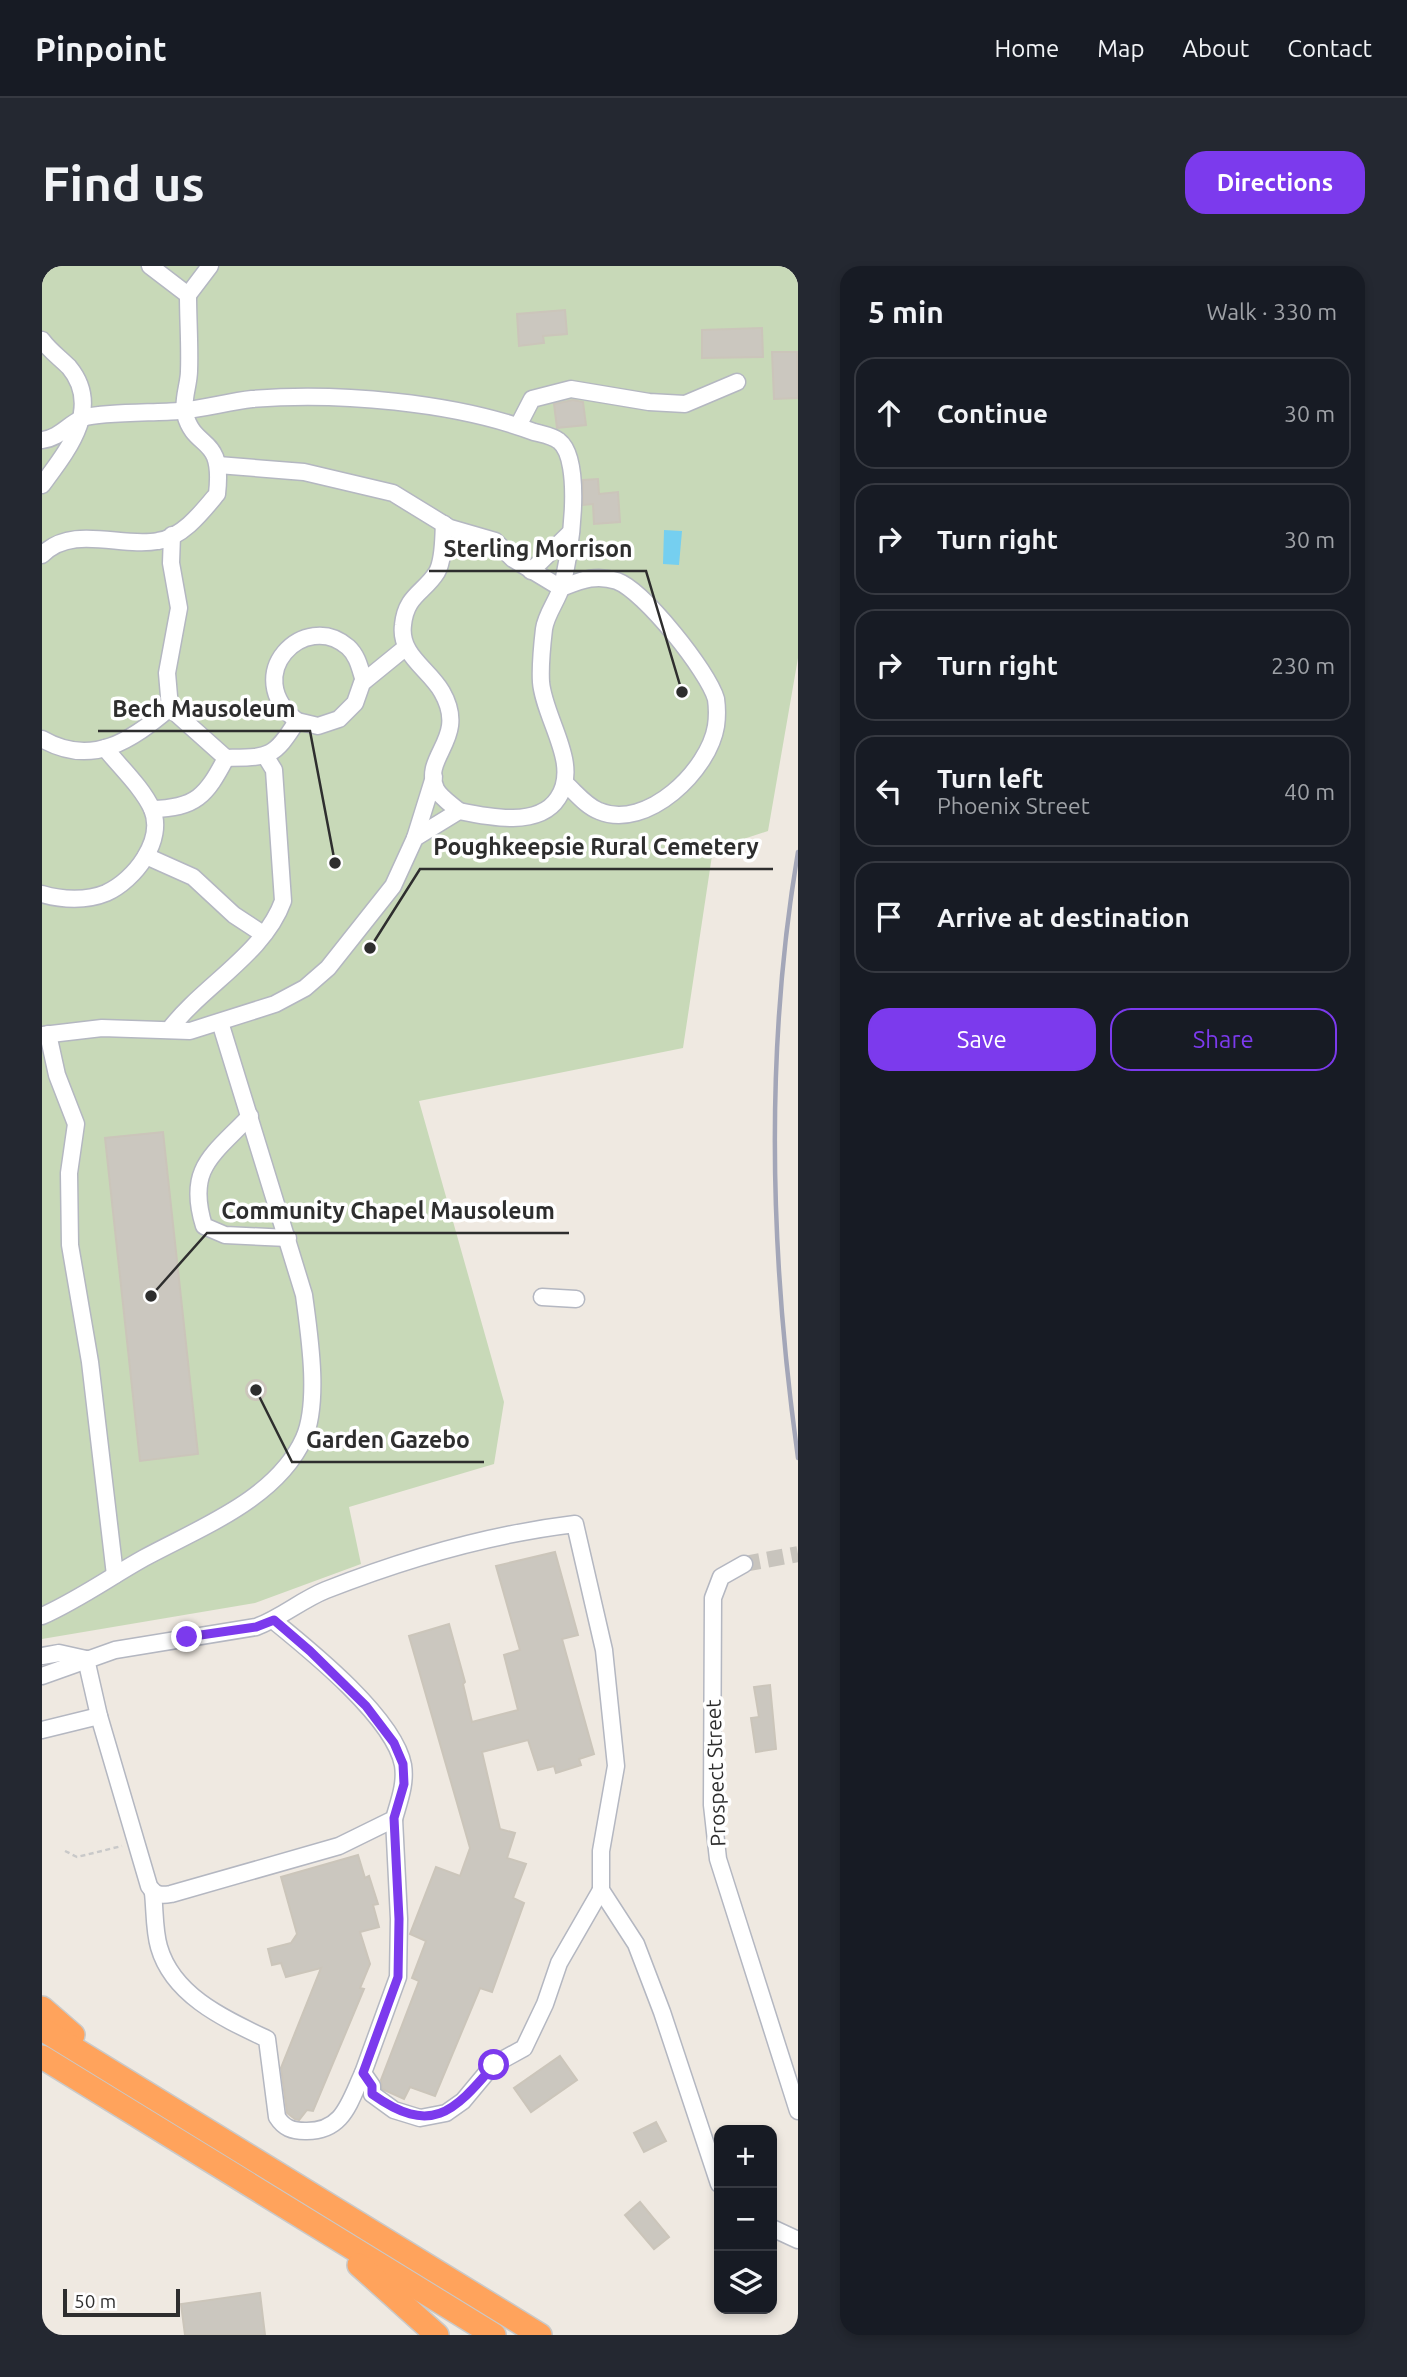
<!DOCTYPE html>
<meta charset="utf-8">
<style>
:root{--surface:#171b24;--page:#242831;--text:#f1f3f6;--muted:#9ea1a6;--line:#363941;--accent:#7c3aed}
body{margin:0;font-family:Ubuntu,sans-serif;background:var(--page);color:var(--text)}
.controls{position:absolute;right:21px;bottom:21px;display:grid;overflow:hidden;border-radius:14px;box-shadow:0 4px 10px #0003}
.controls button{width:63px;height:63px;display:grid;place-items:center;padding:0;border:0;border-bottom:2px solid var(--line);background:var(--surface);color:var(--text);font:35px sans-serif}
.scale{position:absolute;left:21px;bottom:18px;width:117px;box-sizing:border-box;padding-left:7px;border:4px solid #2e2e2e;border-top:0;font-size:19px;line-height:24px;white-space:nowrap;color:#2e2e2e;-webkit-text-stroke:5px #fff;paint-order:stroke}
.stop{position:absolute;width:21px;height:21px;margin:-16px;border:5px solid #7c3aed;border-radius:50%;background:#fff}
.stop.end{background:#7c3aed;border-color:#fff;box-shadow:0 2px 7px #0008}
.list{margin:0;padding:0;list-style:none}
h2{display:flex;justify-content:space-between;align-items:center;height:91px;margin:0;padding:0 28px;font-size:30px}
h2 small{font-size:23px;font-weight:400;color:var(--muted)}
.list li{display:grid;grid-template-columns:46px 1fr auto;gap:21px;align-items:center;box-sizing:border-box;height:112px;margin:0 14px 14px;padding:0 14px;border:2px solid var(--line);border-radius:21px}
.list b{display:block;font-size:26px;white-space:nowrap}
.list p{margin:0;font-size:23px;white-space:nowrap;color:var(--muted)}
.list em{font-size:23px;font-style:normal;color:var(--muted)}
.actions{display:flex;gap:14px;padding:21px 28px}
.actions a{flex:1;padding:16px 0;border:2px solid var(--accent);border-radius:21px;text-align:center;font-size:24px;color:var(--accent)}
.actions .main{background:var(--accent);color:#fff}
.icon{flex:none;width:38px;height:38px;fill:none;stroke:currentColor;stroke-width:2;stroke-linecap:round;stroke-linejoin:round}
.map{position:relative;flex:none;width:756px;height:2069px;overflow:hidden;border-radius:21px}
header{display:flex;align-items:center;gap:42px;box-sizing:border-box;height:98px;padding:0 35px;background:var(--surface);border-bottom:2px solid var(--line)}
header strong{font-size:33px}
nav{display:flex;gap:38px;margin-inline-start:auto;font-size:24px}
.intro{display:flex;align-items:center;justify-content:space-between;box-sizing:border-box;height:168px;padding:0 42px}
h1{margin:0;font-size:49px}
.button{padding:18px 32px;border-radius:21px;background:var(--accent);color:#fff;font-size:24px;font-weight:700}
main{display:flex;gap:42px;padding:0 42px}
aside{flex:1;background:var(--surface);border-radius:21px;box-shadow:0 4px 10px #0003}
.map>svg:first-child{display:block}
.cemetery{fill:#c8d9b8}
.water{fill:#75cff0}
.building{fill:#cbc7bf;stroke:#cbc5ba;stroke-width:2}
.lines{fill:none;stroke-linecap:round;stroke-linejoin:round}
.minor-tunnel{stroke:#c8c4bd;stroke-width:16;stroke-dasharray:16 8;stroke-linecap:butt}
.minor-casing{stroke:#b4b7c1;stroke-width:19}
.highway-casing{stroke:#c9c9c9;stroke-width:26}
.path{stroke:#c9c9c9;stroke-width:2.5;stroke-dasharray:5 3.5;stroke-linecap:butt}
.minor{stroke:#fff;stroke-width:16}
.highway{stroke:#ffa35c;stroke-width:23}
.rail{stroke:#a3a6b8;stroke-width:4.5}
.route{stroke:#7c3aed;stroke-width:9}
.labels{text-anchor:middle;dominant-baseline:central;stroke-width:7;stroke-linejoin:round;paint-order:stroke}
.street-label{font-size:21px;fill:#2e2e2e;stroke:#fff}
.leader{fill:none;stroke:#2e2e2e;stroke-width:2.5}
.callout-dot{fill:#2e2e2e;stroke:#fff;stroke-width:2.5}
.callout-label{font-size:23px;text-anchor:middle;font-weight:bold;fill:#2e2e2e;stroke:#fff;stroke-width:7;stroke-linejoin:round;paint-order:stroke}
</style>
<header>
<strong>Pinpoint</strong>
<nav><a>Home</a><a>Map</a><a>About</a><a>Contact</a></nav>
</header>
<div class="intro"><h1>Find us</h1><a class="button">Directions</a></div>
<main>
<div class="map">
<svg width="756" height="2069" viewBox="0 0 756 2069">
<rect width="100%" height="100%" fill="#efe9e1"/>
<polygon class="cemetery" points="0,0 756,0 756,392 726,565 671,583 641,782 377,835 462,1136 452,1198 307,1241 319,1298 213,1337 0,1373"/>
<polygon class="water" points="622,264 640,265 637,299 621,298"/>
<g class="building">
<polygon points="523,44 525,68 501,70 502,77 477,80 475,48"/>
<polygon points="720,62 721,91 660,92 660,64"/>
<polygon points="730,86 755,86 756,132 732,133"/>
<polygon points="531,134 541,136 544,159 515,162 512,138"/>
<polygon points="556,213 557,228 576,226 578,256 552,258 551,238 541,239 541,214"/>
<polygon points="121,866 156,1188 98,1195 63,872"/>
<circle cx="214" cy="1124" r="10"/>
<polygon points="513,1286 536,1369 520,1373 552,1488 537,1493 539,1499 514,1507 512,1500 496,1504 486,1474 440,1486 458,1563 473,1567 465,1592 484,1598 471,1632 482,1637 450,1726 438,1722 393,1830 368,1821 362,1833 340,1823 339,1814 377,1715 370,1712 384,1675 368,1668 394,1601 418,1610 428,1582 367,1370 407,1358 423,1416 421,1418 430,1456 476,1444 462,1389 478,1384 454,1300"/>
<polygon points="728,1419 734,1483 714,1486 709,1452 717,1451 712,1421"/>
<polygon points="316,1589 323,1612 327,1610 336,1638 331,1639 337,1661 318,1666 328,1698 318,1722 322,1723 271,1845 265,1844 257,1854 253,1853 245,1847 239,1802 279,1702 244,1711 239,1697 230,1699 226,1683 249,1677 255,1668 239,1611"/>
<polygon points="518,1790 535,1814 489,1846 472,1822"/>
<polygon points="614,1856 624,1875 602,1886 592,1867"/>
<polygon points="598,1936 627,1971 612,1983 583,1949"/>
<polygon points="218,2027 223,2069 143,2069 139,2038"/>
</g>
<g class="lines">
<polyline class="minor-tunnel" points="702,1298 756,1288"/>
<defs>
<g id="minor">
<polyline points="146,29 168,0"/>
<path d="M 0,74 C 7,84 18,92 27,101 C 61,142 25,185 0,219"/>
<polyline points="476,160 490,133 529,123 607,136 643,138 695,116"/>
<path d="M 0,174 C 18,172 26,158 41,152 C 58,146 115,147 136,145 C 161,143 185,136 210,133 C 295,126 412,136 492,166 C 499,168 511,170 517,175 C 542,194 528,291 520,319 C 516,334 504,348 502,363 C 500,380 498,399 499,416 C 502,453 539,498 516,532 C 497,562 446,551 417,545 L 373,572 L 351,620 L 286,702 L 263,722 L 233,738 L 148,765 L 60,762 L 0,769"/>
<path d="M 176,199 L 262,206 L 351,227 L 408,262 L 453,275 L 471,293 L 519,322 C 540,314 554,308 575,315 C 602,325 666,405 674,433 C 675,440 675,453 674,460 C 667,504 605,565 557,545 C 544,540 534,527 524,518"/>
<path d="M 402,258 C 401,272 402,293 395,306 C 382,327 364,329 361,359 C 357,389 387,403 400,426 C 427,473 379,490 394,523 C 398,531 410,539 417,545"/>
<path d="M 130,269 L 129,297 L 137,342 L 125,407 L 128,442 L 184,492 C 227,491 231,493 255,455 L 276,460 L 297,453 L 313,437 L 320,417 L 363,382"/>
<path d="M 0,289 C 30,258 79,282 116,275 C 141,271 160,246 175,228 C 182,167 153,186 143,148 C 140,135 147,118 147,105 C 148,80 146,54 146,29 L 108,0"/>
<polyline points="489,305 529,266"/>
<path d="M 255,455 C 197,409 263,343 306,381 C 316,390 318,403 322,415"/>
<path d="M 0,473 C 50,502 90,474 128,442"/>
<path d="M 110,543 C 154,542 164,530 184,492"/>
<polyline points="373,572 392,511"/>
<polyline points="104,590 151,611 192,649 221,668"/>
<path d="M 0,628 C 20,634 45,635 64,627 C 93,614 123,574 110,543 C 100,521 77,500 63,482"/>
<path d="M 127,764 C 160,720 222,688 241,635 L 232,504 L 224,491"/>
<polyline points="6,768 15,809 34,858 27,907 28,979 48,1096 73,1309"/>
<path d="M 208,850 C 171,889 144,902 162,960 L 183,969 L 246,972"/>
<polyline points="500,1031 534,1033"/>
<polyline points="702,1298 679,1311 671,1332 670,1539 676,1593 756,1845"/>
<path d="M 0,1350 C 36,1334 68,1311 102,1292 C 157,1262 235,1233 262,1172 C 278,1135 267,1067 262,1029 L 178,756"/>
<polyline points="0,1390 17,1387 44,1393"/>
<path d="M 44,1393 L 57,1450 L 107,1620 C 113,1629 118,1630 129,1628 L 297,1580 L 352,1553 C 357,1535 364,1518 361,1499 C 352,1452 269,1385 232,1355"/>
<path d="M 0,1410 L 73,1384 L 214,1361 C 239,1352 259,1334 284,1324 C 363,1293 449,1268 533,1258 L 562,1384 L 574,1500 L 559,1585 L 559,1624 L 594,1678 L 620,1746 L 677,1918"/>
<polyline points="0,1464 57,1450"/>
<polyline points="352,1553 357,1653 356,1711 321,1807 330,1820 330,1828 352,1844 378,1852 404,1847 421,1835 451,1799 482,1782 503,1738 517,1697 559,1624"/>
<path d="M 111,1627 C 113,1644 112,1664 117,1681 C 131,1730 183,1753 225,1773 L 235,1851 C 242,1862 250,1865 263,1865 C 301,1866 307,1837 321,1807"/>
<polyline points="730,1962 756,1974"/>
</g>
<g id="highway">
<polyline points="0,1742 31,1769"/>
<polyline points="0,1763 498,2069"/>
<polyline points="0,1791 452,2069"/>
<polyline points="317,1999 395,2069"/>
</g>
</defs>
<use href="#minor" class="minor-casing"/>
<use href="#highway" class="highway-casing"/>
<polyline class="path" points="23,1585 35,1591 80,1580"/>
<use href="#minor" class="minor"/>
<use href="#highway" class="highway"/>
<path class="rail" d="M 756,586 C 722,787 728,991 756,1192"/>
</g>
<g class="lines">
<path class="route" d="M 145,1371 L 214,1361 L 232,1354 L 268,1385 L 324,1440 L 352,1477 L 361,1498 L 362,1518 L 352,1552 L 357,1653 L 356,1711 L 321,1807 L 330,1820 L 330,1828 C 389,1870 411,1847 452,1799"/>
</g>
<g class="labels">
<g class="street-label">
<text transform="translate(673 1507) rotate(-92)">Prospect Street</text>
</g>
</g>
<path class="leader" d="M640 426L604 305H387M293 597L268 465H56M328 682L378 603H731M109 1030L165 967H527M214 1124L250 1196H442"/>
<g class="callout-dot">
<circle cx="640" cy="426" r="7"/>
<circle cx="293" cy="597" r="7"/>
<circle cx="328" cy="682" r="7"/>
<circle cx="109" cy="1030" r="7"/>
<circle cx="214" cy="1124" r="7"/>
</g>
<g class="callout-label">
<text x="496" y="291">Sterling Morrison</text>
<text x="162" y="451">Bech Mausoleum</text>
<text x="554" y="589">Poughkeepsie Rural Cemetery</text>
<text x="346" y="953">Community Chapel Mausoleum</text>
<text x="346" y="1182">Garden Gazebo</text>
</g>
</svg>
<div class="controls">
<button>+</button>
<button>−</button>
<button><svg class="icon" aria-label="layers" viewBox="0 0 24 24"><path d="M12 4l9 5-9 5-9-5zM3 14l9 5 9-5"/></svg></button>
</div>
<div class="scale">50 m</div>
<div class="stop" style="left:452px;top:1799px"></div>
<div class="stop end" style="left:145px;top:1371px"></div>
</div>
<aside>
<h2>5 min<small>Walk · 330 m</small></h2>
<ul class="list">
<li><svg class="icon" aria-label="ahead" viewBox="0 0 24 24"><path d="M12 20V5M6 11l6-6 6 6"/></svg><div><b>Continue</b></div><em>30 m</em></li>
<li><svg class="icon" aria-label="right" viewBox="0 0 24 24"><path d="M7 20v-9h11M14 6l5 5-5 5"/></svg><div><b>Turn right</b></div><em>30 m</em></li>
<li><svg class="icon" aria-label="right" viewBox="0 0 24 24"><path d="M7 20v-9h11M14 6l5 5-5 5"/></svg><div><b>Turn right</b></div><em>230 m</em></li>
<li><svg class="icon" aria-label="left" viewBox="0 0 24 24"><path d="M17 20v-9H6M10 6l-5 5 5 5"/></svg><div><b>Turn left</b><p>Phoenix Street</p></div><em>40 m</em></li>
<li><svg class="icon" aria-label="arrive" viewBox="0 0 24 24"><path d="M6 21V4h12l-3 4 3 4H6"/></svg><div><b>Arrive at destination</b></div></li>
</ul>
<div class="actions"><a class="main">Save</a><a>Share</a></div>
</aside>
</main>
